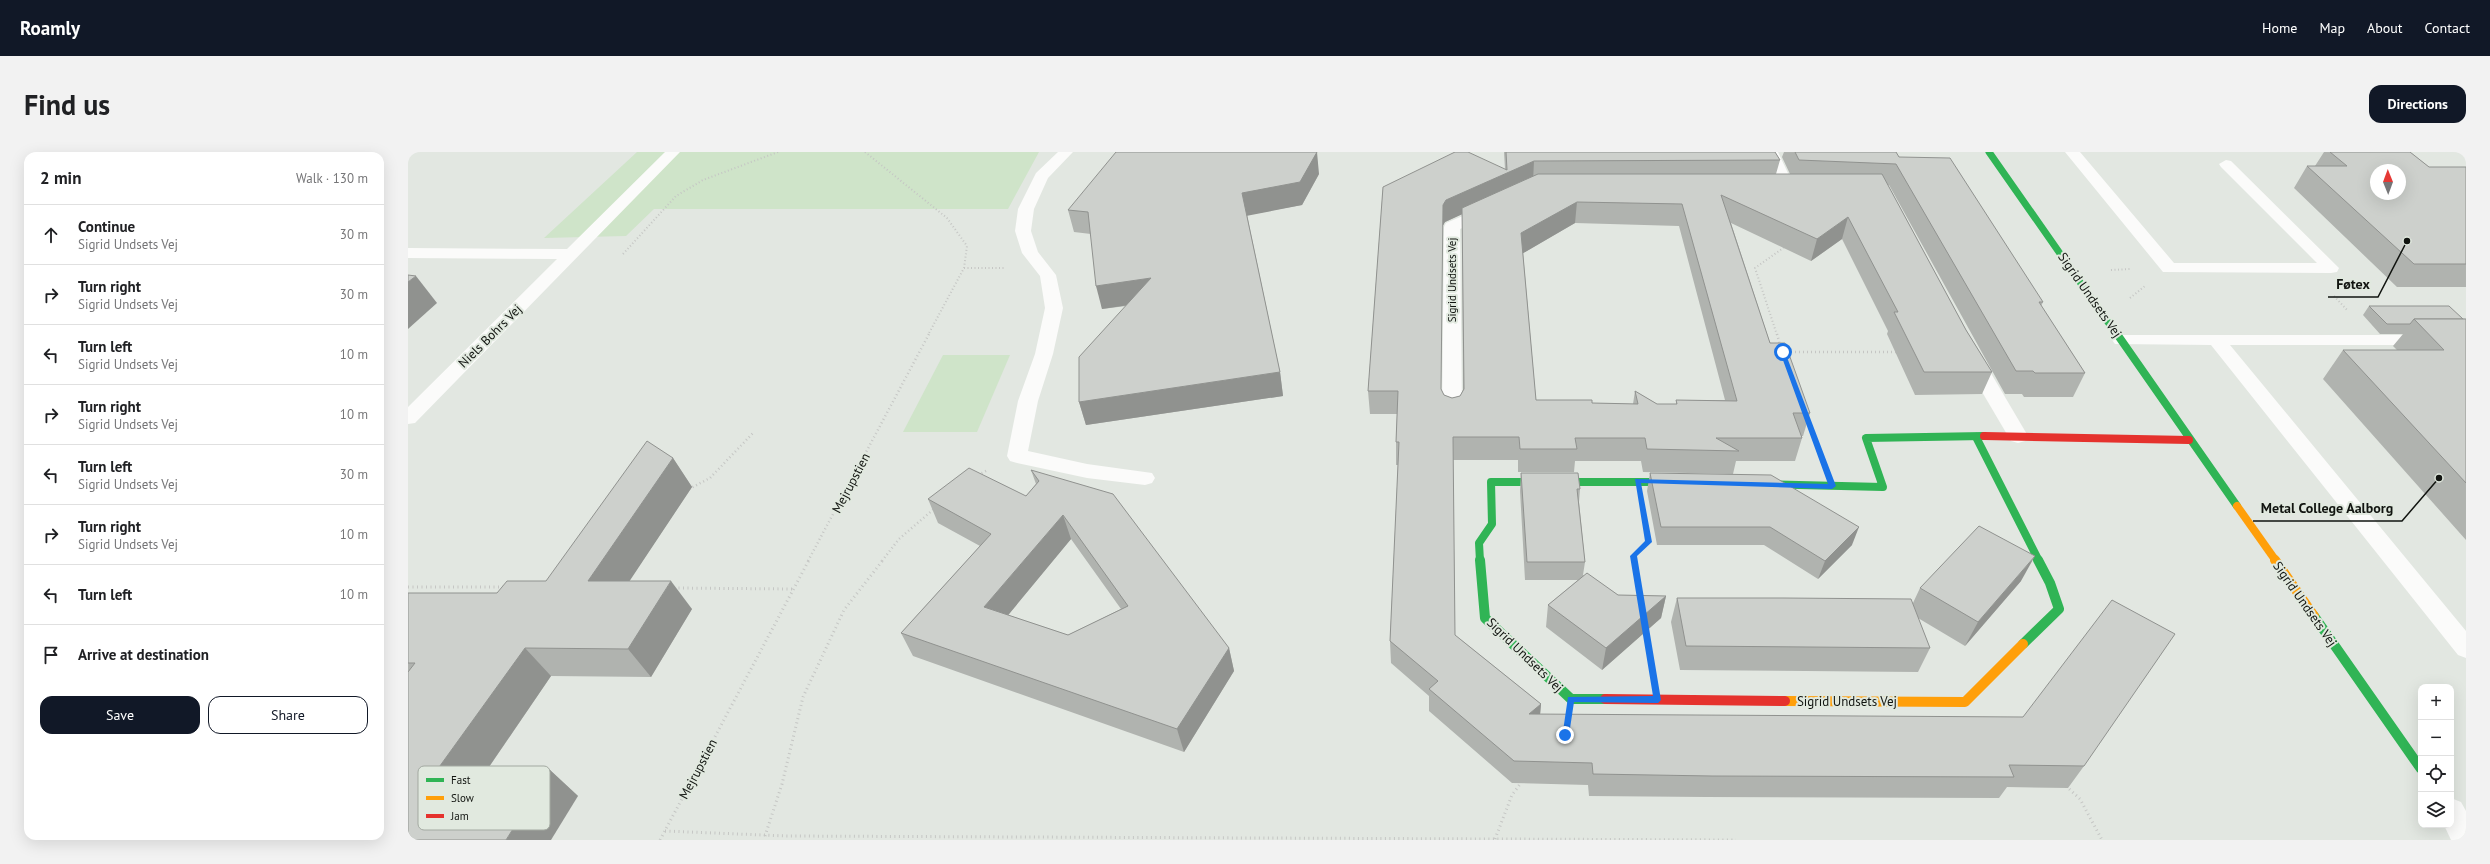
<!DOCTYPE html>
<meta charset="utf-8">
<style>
:root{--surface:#fff;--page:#f2f2f2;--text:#202124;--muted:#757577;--line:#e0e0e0;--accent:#111827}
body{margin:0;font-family:"PT Sans",sans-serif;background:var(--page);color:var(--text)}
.controls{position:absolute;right:12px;bottom:12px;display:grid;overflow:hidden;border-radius:8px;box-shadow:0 4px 16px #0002}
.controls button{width:36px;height:36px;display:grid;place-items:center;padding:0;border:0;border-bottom:1px solid var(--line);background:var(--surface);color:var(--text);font:20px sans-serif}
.compass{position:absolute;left:1962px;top:12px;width:36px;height:36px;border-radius:50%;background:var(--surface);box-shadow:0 4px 16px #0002;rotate:359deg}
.stop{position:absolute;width:12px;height:12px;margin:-9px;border:3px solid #1a73e8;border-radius:50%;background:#fff}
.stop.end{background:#1a73e8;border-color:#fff;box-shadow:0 1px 4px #0008}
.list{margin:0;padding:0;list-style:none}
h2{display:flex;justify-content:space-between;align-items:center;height:52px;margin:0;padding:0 16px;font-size:17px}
h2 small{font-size:13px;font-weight:400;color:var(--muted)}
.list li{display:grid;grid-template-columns:26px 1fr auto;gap:12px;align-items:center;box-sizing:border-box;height:60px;padding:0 16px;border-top:1px solid var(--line)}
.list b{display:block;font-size:15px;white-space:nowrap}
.list p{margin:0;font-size:13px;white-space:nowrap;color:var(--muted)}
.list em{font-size:13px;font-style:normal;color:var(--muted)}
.actions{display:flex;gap:8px;padding:12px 16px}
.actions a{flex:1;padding:9px 0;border:1px solid var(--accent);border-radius:12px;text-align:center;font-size:14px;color:var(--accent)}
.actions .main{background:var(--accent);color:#fff}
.icon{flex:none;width:22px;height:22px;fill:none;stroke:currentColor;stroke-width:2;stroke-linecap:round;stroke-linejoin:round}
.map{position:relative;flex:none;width:2058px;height:688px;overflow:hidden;border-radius:12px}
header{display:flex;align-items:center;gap:24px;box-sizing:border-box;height:56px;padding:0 20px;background:var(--accent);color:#fff}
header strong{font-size:19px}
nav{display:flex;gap:22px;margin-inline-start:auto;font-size:14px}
.intro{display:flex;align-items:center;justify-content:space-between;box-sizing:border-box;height:96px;padding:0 24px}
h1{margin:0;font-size:28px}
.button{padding:10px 18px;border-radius:12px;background:var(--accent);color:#fff;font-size:14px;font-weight:700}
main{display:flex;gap:24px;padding:0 24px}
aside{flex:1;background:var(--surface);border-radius:12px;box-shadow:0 4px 16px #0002}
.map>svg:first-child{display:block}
.green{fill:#cfe4c9}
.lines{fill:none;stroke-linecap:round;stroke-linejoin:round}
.path-far2{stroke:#c5c6c4;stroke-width:2;stroke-dasharray:1 2.5;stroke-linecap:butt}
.path-far1{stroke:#c5c6c4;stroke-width:2.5;stroke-dasharray:1 3;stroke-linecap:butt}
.path{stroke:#c5c6c4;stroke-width:3;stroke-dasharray:1 3.5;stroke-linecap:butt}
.lane{fill:#fbfbfa;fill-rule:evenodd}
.street{fill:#fbfbfa;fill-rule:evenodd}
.fast-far2{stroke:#30b455;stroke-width:7}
.fast-far1{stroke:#30b455;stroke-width:8}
.fast{stroke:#30b455;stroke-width:10}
.slow-far1{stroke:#ff9f0a;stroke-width:8}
.slow{stroke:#ff9f0a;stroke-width:10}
.jam-far1{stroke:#e5322d;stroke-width:8}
.jam{stroke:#e5322d;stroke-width:10}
.wall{fill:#b0b3af;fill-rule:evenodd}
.shaded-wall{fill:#90928f}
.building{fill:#cdd0cc;stroke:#90928f;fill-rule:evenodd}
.route{fill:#1a73e8}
.labels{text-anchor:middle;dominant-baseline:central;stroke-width:4;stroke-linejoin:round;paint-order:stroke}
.far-street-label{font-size:11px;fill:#111410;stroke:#e1e9df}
.street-label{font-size:13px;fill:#111410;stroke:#e1e9df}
.key{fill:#e1e9df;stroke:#a3a9a1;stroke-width:1}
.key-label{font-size:11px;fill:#111410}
.leader{fill:none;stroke:#111410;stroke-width:1.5}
.callout-dot{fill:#111410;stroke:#e1e9df;stroke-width:1.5}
.callout-label{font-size:14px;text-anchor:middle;font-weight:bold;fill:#111410;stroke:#e1e9df;stroke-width:4;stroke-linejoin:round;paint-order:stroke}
</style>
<header>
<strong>Roamly</strong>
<nav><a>Home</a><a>Map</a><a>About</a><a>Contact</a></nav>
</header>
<div class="intro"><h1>Find us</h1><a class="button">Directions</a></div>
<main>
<aside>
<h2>2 min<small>Walk · 130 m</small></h2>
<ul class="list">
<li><svg class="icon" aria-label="ahead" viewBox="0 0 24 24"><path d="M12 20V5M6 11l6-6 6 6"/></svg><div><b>Continue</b><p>Sigrid Undsets Vej</p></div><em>30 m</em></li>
<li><svg class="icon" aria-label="right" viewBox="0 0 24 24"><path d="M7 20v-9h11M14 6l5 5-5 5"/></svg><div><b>Turn right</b><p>Sigrid Undsets Vej</p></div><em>30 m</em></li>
<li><svg class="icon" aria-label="left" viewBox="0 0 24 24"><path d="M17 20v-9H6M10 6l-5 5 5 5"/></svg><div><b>Turn left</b><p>Sigrid Undsets Vej</p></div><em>10 m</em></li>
<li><svg class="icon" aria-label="right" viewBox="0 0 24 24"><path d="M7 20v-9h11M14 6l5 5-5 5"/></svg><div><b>Turn right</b><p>Sigrid Undsets Vej</p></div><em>10 m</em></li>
<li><svg class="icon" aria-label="left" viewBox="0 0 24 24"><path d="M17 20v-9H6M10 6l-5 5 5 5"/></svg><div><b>Turn left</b><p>Sigrid Undsets Vej</p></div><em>30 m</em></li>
<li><svg class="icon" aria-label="right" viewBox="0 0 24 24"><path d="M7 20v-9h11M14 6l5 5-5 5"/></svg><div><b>Turn right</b><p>Sigrid Undsets Vej</p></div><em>10 m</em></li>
<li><svg class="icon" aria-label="left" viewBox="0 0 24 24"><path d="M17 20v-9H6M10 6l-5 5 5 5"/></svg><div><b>Turn left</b></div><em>10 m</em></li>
<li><svg class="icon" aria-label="arrive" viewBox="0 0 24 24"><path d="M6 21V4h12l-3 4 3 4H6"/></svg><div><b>Arrive at destination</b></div></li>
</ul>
<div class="actions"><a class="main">Save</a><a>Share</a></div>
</aside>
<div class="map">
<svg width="2058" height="688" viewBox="0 0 2058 688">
<rect width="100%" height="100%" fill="#e2e7e1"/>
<g class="green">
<polygon points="229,0 631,0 600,57 246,57 218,84 136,86"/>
<polygon points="535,203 602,203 569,280 495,280"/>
</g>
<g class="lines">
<g class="path-far2">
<polyline points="457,0 539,66 559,94 556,116 520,183"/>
<polyline points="215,102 268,44 295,28 370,0"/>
<polyline points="556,116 596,116"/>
<polyline points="1703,118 1722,117"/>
<polyline points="1926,144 1940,159"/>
<polyline points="1722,146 1737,134"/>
<polyline points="1369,183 1347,116 1378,94"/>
</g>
<g class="path-far1">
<polyline points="1369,182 1372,193"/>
<polyline points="1379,200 1490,200"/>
<polyline points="1399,267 1412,302"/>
<polyline points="570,323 580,318"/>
<polyline points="281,337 302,326 346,280"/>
<polyline points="400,409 521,182"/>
<polyline points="474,409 491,387 527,356"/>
<polyline points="1226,409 1225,404 1240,390 1235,361"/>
</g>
<g class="path">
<polyline points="1226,408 1233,446"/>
<polyline points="0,435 95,435"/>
<polyline points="266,436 385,437"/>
<polyline points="1238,477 1244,513"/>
<polyline points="1658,634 1672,647 1694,688"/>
<polyline points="257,679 379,684 1328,688"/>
<polyline points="357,684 374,632 395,545 436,458 475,408"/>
<polyline points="1087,687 1104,643 1115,628"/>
<polyline points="252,688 401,408"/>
</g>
<g class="lane">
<polygon points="257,0 272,0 7,271 0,272 0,255 149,107 0,106 0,96 159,97"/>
<polygon points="650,0 665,0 640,26 626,57 623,79 630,100 648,123 655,156 645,202 630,249 620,299 679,312 744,321 747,326 744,331 737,333 679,326 609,311 602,309 599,304 610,249 627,202 637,156 632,124 614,101 607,79 610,57 628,21"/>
<polygon points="1657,0 1672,0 1766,111 1909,111 1813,15 1811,12 1818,8 1823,9 1931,116 1929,120 1923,121 1755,120"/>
<polygon points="1713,183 2058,183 2058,193 1822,193 2058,479 2058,506 2050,503 1803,193 1707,192 1704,188 1707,184"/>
</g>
<g class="street">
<polygon points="1354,0 1370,0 1387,36 1385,39 1359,39 1357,36 1359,33 1369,31"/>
<polygon points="1081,53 1087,55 1089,58 1087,61 1052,77 1054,260 1051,265 1044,267 1037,265 1034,260 1036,75 1038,71"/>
<polygon points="1564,200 1571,202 1574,206 1620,284 1617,289 1610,291 1603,289 1600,284 1554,206 1557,202"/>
<polygon points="2043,646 2053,650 2058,659 2058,688 2043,688 2036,673 2043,673"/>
</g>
<polyline class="fast-far2" points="1581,0 1709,183"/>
<g class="fast-far1">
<polyline points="1709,182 1829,354"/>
<polyline points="1568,285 1631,409"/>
<polyline points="1350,332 1475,335 1458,286 1576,284"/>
<polyline points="1072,409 1071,391 1084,372 1083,330 1269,330"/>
</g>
<g class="fast">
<polyline points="1072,408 1077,466 1163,547 1197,547"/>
<polyline points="1906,464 2013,617"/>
<polyline points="1615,492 1651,457 1642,431 1630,408"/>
</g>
<polyline class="slow-far1" points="1829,354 1868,409"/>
<g class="slow">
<polyline points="1867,408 1906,464"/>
<polyline points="1377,549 1557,550 1615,492"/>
</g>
<polyline class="jam-far1" points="1576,284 1781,288"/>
<polyline class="jam" points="1197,547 1377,549"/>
</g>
<g class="wall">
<path d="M 1096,0 L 1367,0 L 1372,8 L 1368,22 L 1382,22 L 1374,5 L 1376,0 L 1488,0 L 1491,5 L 1635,150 L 1633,154 L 1677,221 L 1665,245 L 1616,245 L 1614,242 L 1597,242 L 1481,33 L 1480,33 L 1558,178 L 1584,220 L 1574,242 L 1507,243 L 1479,182 L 1480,179 L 1434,87 L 1403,109 L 1323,71 L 1362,191 L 1402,261 L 1395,284 L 1393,284 L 1394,286 L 1387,309 L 1328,309 L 1325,322 L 1235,320 L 1233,309 L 1167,309 L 1166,320 L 1110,320 L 1110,308 L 1045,308 L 1047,483 L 1133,552 L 1132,563 L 1676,614 L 1660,636 L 1599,635 L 1591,646 L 1297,645 L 1181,644 L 1180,633 L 1104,631 L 1021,559 L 1021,544 L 983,511 L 982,489 L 990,313 L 988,313 L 988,290 L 989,262 L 962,262 L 960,239 L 975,35 L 1097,17 ZM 1054,62 L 1055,238 L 1052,244 L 1044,246 L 1036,243 L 1033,237 L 1034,75 L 1037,70 ZM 1167,71 L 1271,74 L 1317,248 L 1268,248 L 1268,252 L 1249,252 L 1227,239 L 1225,252 L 1184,251 L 1128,248 L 1115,101 Z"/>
<polygon points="1916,0 2002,0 2021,15 2058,15 2058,135 1989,135 1886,36 1899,14 1907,14"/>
<polygon points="911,22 894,53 839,63 872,220 875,244 678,273 671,250 718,154 694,157 683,82 666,80 660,58"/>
<polygon points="1961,154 2058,167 2058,388 1915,227 1935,198 1989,198 1985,194 1995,182 1972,182 1955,163"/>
<polygon points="265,306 284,335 221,429 284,457 243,525 143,524 79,618 142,618 170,644 0,688 0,441 89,441 138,429"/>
<path d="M 623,318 L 821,496 L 826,519 L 776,600 L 505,504 L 493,481 L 572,394 L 530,371 L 520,347 L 618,344 L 628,332 ZM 663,387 L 713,457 L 660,483 L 600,463 Z"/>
<polygon points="1113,321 1172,337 1171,350 1177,410 1175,423 1210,443 1258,444 1253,466 1194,518 1138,475 1140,453 1170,428 1117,428 1112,339"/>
<polygon points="1242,321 1444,393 1410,427 1356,393 1249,393 1239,339"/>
<polygon points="1613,429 1557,494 1510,466 1522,496 1510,520 1272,518 1263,470 1269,446 1505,451 1512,436"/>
</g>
<g class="shaded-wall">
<polygon points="909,0 911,22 894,53 838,64 834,41"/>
<polygon points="1126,9 1125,30 1037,70 1034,75 1035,53 1038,48"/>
<polygon points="1169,50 1167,71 1112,103 1113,81"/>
<polygon points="1440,65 1434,87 1403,109 1409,87"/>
<polygon points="8,124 29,151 0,177 0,130"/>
<polygon points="743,126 748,149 694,157 688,134"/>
<polygon points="872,220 875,244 678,273 671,250"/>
<polygon points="265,306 284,335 203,457 180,429"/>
<polygon points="655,363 663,387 587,479 576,455"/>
<polygon points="1451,375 1444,393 1410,427 1417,409"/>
<polygon points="1627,404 1613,429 1557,494 1570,470"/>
<polygon points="263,429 284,457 243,525 220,497"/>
<polygon points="1258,444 1253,466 1194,518 1198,496"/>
<polygon points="117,496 143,524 61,644 29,618"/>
<polygon points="821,496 826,519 776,600 769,577"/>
<polygon points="1133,552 1131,574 1121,562"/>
<polygon points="142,618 170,644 143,688 98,688"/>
</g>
<g class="building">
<polygon points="708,0 909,0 892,30 834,41 872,220 671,250 671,205 743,126 688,134 680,60 660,58"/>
<path d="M 1047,0 L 1060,0 L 1099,18 L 1098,0 L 1367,0 L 1372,8 L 1126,9 L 1038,48 L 1035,53 L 1033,237 L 1036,243 L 1044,246 L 1052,244 L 1056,237 L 1054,56 L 1130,22 L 1474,22 L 1558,178 L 1584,220 L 1516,220 L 1486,160 L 1490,160 L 1440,65 L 1409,87 L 1313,43 L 1362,191 L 1377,191 L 1402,261 L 1385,261 L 1394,286 L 1308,286 L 1331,299 L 1239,297 L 1237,286 L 1167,286 L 1169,297 L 1112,297 L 1111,285 L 1045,285 L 1047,483 L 1133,552 L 1121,562 L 1615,565 L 1704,448 L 1767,482 L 1676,614 L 1601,613 L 1606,625 L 1304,624 L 1185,622 L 1184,611 L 1106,609 L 1021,537 L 1030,529 L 982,489 L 991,290 L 988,290 L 990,239 L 960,239 L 975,35 ZM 1169,50 L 1274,52 L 1329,249 L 1268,248 L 1269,252 L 1249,252 L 1227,239 L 1230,252 L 1184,251 L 1184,248 L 1128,248 L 1113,81 Z"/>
<polygon points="1387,0 1488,0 1491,5 1542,6 1635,150 1631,150 1677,221 1627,221 1625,219 1608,219 1488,12 1391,8"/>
<path d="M 1922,0 L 2002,0 L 2021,15 L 2058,15 L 2058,112 L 2006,112 L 1899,14 L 1939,14 ZM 1968,18 L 1992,18 L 1992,42 L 1968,42 Z"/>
<polygon points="0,123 8,124 0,130"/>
<polygon points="1961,154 2041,154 2055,167 2006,167 2002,172 1979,172"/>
<polygon points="2006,167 2058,167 2058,331 1935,198 2036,198"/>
<polygon points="239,289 265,306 180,429 263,429 220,497 117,496 29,618 142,618 98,688 0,688 0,520 7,511 0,511 0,441 89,441 99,429 138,429"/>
<path d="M 561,316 L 618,344 L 631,329 L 623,318 L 705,342 L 821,496 L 769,577 L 493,481 L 583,382 L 520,347 ZM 655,363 L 720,454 L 660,483 L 576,455 Z"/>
<polygon points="1113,321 1170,321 1172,337 1169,337 1177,410 1119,410"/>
<polygon points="1242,321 1363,323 1451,375 1417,409 1362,375 1253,375"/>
<polygon points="1571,374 1627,404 1570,470 1512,436"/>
<polygon points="1179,421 1210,443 1258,444 1198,496 1140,453"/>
<polygon points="1269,446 1375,446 1503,447 1522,496 1278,494"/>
</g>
<polygon class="route" points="1375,198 1377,200 1428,334 1424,337 1233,331 1244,390 1229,404 1253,548 1250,551 1166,550 1161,583 1157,587 1154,586 1160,545 1245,544 1222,404 1237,389 1227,327 1420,332 1372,200"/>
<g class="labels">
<g class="far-street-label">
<text transform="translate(1044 128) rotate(-90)">Sigrid Undsets Vej</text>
</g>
<g class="street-label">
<text transform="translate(1682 143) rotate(55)">Sigrid Undsets Vej</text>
<text transform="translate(82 184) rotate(-45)">Niels Bohrs Vej</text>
<text transform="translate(443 331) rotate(-62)">Mejrupstien</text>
<text transform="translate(1897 452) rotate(55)">Sigrid Undsets Vej</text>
<text transform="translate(1117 503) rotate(44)">Sigrid Undsets Vej</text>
<text x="1439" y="549">Sigrid Undsets Vej</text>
<text transform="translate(290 617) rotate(-62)">Mejrupstien</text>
</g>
</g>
<rect x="10" y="614" width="132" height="64" rx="6" class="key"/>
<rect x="18" y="626" width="18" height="4" fill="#30b455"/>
<rect x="18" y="644" width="18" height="4" fill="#ff9f0a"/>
<rect x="18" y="662" width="18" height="4" fill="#e5322d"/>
<g class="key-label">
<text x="43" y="632">Fast</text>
<text x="43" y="650">Slow</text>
<text x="43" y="668">Jam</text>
</g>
<path class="leader" d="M1999 89L1970 145H1920M2031 326L1994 369H1845"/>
<g class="callout-dot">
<circle cx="1999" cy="89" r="4"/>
<circle cx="2031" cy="326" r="4"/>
</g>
<g class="callout-label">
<text x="1945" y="137">Føtex</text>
<text x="1919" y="361">Metal College Aalborg</text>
</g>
</svg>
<div class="controls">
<button>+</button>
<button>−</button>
<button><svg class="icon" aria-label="locate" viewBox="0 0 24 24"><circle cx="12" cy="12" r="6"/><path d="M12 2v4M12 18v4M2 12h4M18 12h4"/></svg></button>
<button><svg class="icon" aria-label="layers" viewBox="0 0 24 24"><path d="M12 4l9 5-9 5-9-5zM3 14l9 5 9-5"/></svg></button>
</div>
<svg class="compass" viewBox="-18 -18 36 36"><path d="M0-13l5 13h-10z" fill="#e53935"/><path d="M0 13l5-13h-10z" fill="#757577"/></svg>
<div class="stop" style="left:1375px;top:200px"></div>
<div class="stop end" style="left:1157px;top:583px"></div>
</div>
</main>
